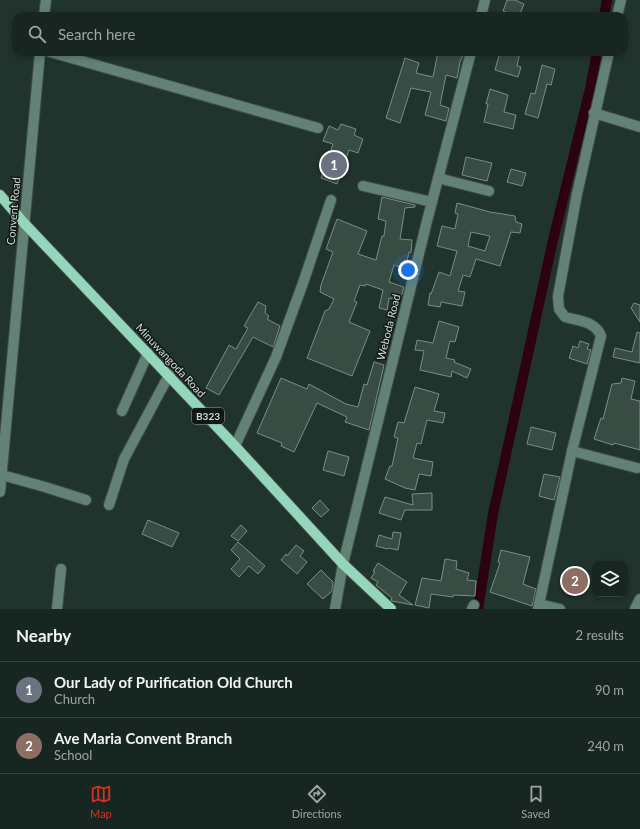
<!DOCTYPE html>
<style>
:root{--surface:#182621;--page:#25322e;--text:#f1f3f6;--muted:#9fa5a5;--line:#36433f;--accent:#d93025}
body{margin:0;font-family:Lato,sans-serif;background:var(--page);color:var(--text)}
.controls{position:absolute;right:12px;bottom:12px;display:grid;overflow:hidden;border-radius:8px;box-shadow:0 2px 6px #0003}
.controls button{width:36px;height:36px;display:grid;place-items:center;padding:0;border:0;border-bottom:1px solid var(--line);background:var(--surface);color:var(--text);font:20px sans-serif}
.you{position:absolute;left:408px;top:270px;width:14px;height:14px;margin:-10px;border:3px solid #fff;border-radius:50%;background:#1a73e8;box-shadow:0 0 0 6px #1a73e833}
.badge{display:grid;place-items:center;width:26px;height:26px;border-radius:50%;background:var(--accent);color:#fff;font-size:13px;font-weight:700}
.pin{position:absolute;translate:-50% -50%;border:2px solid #fff;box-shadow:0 1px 4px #0006}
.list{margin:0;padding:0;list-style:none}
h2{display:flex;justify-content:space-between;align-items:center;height:52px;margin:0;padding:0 16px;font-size:17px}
h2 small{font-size:13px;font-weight:400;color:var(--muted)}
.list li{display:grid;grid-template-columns:26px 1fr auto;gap:12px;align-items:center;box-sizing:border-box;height:56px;padding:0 16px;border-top:1px solid var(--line)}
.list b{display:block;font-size:15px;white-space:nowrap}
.list p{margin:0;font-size:13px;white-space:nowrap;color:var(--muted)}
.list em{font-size:13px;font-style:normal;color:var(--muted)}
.icon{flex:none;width:22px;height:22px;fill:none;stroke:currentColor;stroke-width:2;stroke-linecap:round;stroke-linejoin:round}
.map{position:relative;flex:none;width:640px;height:609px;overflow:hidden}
.search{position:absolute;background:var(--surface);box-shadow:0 2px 6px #0003;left:12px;right:12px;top:12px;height:44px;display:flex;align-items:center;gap:10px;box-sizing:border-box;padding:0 14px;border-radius:12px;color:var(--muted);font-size:15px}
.sheet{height:164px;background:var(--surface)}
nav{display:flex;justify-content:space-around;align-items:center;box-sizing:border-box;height:56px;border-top:1px solid var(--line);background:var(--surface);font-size:11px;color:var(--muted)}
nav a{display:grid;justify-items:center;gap:2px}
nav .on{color:var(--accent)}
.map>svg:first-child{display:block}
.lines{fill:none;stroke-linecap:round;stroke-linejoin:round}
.canal{stroke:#2b020e;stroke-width:10}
.building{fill:#394c44;stroke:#798e86;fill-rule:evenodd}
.minor-casing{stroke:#3c4e47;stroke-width:12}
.major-casing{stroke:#3c4e47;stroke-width:12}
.minor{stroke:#638175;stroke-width:10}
.major{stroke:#94d5bc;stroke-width:10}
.labels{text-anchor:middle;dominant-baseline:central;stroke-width:3;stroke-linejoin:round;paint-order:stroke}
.shield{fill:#101815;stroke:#97a19d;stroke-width:1}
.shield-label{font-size:10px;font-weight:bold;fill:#d1dcd7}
.street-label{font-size:11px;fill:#d1dcd7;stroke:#101815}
</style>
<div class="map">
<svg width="640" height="609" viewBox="0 0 640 609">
<rect width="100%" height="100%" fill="#20332c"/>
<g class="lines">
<g class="canal">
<polyline points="604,16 607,0"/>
<polyline points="478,609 493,514 553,240 590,89 597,52"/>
</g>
</g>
<g class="building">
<polygon points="507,0 515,0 524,4 519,16 514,16 503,11"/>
<polygon points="438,52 452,52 463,55 460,62 457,78 446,75 440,105 449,108 446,121 425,115 431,92 411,88 400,123 386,118 405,58 419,63 416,73 433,77"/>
<polygon points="500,52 520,52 517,66 521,67 518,77 495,70"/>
<polygon points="542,65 555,69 551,85 547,84 538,118 525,114 531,93 535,94"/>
<polygon points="490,89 508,95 504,112 516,115 513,129 484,122 488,104 486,104"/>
<polygon points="341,124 356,129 354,135 363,139 358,153 349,150 337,184 321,178 333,144 323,141 329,126 338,130"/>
<polygon points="466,157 492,163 487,181 462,175"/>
<polygon points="511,169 526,173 522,186 507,182"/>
<polygon points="382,197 415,205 415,207 405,208 400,239 412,240 411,253 409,252 405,269 394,265 389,282 404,287 400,300 389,298 387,310 379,308 383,290 366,284 365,286 360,285 354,301 357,302 349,322 370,331 352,376 307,358 325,311 329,309 334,299 320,292 321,285 333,252 326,249 337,219 367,231 358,254 376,260 382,236 384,236 386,221 378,219"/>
<path d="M 457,203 L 490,212 L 515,216 L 516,222 L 522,224 L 520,233 L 511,232 L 500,266 L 476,259 L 470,277 L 463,275 L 458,291 L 465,292 L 462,306 L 441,302 L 440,307 L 428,305 L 430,293 L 431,294 L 439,272 L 450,276 L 457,251 L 437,246 L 442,226 L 455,229 L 458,214 L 455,213 ZM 471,232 L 490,236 L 485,251 L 468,246 Z"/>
<polygon points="258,302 266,306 265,313 269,316 267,319 280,326 273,347 253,337 219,395 206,388 229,345 236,349 248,328 244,326"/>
<polygon points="634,303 640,305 640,322 631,308"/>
<polygon points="439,321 459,327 455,342 450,341 446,358 455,360 454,362 471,369 467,378 452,371 451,377 420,370 424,351 415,350 417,340 433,343"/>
<polygon points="637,332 640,333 640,363 613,357 615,348 632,352"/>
<polygon points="580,341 589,344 587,349 591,350 587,364 569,358 573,346 578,348"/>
<polygon points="374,362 384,365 369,430 345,422 347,417 317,403 294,452 281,446 282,443 257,433 281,378 307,389 309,384 346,404 358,407 364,384 367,385"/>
<polygon points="622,378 635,381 631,399 640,401 640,450 614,443 613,445 594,439 601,418 603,419 612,384 621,383"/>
<polygon points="415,387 439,394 434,411 445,413 443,423 427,420 421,444 417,443 413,458 433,462 431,476 419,474 415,490 405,488 385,479 390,466 392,466 398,438 394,437 398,422 404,423"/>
<polygon points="531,427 556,433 552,450 527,444"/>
<polygon points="328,451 349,457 344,476 323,470"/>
<polygon points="544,474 560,477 554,500 539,496"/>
<polygon points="432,493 432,510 405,510 401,520 379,513 385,497 413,505 412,494"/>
<polygon points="320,500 329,510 321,517 312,508"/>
<polygon points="148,520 179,533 172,547 142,534"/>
<polygon points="241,525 247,531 238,541 231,536"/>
<polygon points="393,532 401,533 398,550 388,548 387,549 376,546 379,535 392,539"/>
<polygon points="238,542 265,566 258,574 249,566 239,577 231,569 240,559 231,550"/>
<polygon points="296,545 304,551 300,556 307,562 297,574 281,560 286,554 287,556"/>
<polygon points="501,550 530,557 523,584 536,589 532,606 490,592 500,563 498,562"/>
<polygon points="445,559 457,561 456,569 469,573 467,580 476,581 475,596 453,595 453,597 431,594 429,608 415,605 422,578 441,581"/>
<polygon points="378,563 407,582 399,595 413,605 392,601 391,600 392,598 376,585 378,582 371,578 375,572 373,571"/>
<polygon points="321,570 333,582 332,591 323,599 307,584"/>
</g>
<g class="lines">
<defs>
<g id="minor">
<polyline points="44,16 46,0"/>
<polyline points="481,16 485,0"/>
<polyline points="617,16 621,0"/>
<polyline points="50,52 318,128"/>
<polyline points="594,113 640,127"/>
<polyline points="438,178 489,191"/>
<polyline points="363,186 432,202"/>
<polyline points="122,411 148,353"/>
<polyline points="235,446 276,357 303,283 331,200"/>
<polyline points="572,451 637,468"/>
<polyline points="2,475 45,487 86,500"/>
<polyline points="0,492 40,52"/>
<polyline points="109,505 124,459 169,375"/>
<polyline points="539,604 560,609"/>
<polyline points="57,609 61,569"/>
<polyline points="335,609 343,564 427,221 471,52"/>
<polyline points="472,609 474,605"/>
<path d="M 538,609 L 572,451 L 601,336 C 595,321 579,321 565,317 L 559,309 L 558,296 L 577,194 L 609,52"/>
<polyline points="635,609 640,599"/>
</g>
<polyline id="major" points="0,195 24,223 235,446 343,564 391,609"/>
</defs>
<use href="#minor" class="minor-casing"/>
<use href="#major" class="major-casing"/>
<use href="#minor" class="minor"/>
<use href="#major" class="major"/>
</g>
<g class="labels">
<rect class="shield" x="192" y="408" width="32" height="16" rx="3"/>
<g class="shield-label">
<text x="208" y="416">B323</text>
</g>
<g class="street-label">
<text transform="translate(13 211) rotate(-85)">Convent Road</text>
<text transform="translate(388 327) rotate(-76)">Weboda Road</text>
<text transform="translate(171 360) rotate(47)">Minuwangoda Road</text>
</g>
</g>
</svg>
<div class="controls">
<button><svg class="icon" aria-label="layers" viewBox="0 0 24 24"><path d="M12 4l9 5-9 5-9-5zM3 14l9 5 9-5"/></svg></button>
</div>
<div class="you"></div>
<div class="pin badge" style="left:334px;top:165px;background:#6b7280">1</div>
<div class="pin badge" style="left:575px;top:581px;background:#8d6e63">2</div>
<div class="search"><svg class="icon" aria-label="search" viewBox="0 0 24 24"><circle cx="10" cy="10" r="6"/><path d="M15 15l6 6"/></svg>Search here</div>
</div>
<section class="sheet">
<h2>Nearby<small>2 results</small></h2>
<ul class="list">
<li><span class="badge" style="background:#6b7280">1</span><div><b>Our Lady of Purification Old Church</b><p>Church</p></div><em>90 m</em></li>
<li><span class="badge" style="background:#8d6e63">2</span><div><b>Ave Maria Convent Branch</b><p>School</p></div><em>240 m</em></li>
</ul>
</section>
<nav>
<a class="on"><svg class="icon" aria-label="map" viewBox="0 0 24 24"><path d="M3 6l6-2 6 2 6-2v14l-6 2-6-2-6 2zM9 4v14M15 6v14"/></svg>Map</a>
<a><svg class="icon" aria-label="directions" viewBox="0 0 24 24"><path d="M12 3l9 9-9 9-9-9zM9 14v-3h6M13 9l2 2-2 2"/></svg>Directions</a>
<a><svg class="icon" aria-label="saved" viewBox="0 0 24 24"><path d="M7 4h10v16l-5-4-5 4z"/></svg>Saved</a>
</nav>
